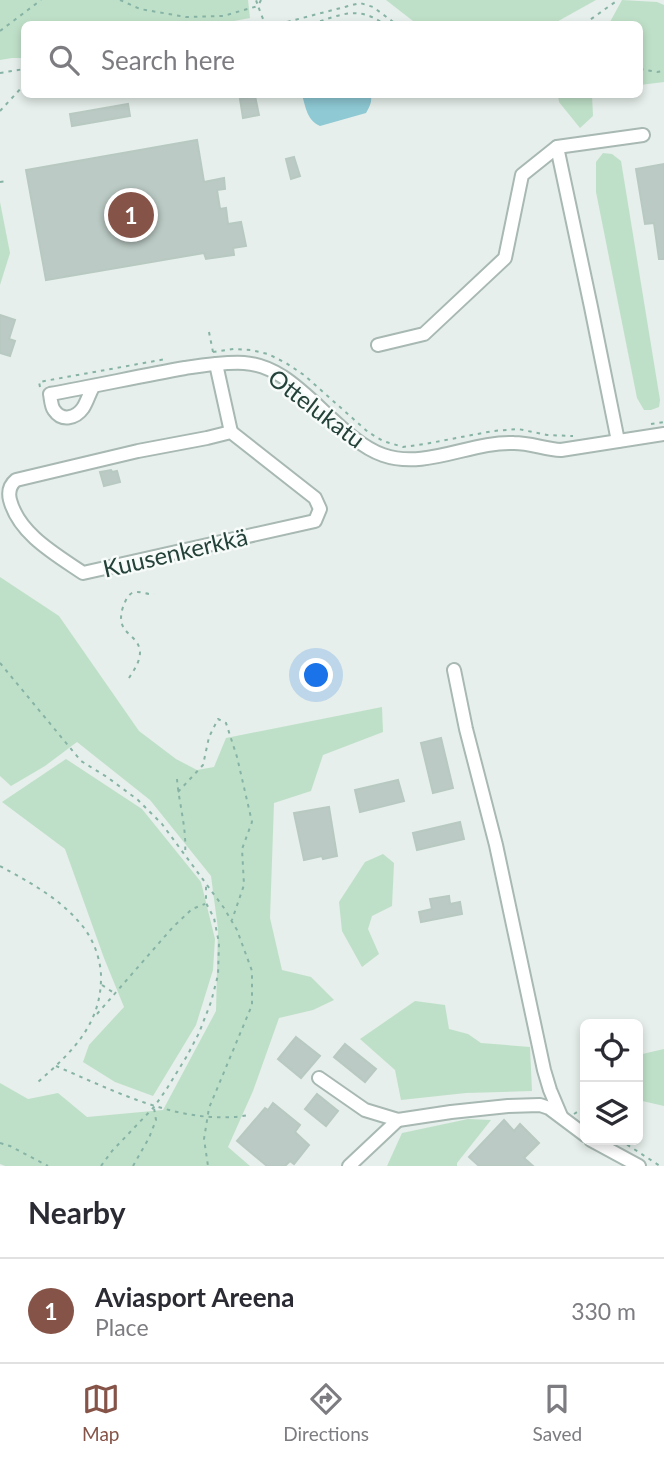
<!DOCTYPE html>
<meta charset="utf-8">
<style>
:root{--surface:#fff;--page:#f7f7f7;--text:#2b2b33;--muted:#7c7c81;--line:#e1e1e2;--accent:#855347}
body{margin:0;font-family:Lato,sans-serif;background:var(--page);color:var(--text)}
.controls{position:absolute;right:21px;bottom:21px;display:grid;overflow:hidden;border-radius:10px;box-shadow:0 4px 10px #0003}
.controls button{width:63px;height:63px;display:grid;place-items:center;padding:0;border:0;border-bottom:2px solid var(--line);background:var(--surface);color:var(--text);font:35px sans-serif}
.you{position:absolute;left:317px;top:676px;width:24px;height:24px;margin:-18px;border:5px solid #fff;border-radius:50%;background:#1a73e8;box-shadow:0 0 0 10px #1a73e833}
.badge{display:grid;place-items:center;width:46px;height:46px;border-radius:50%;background:var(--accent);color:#fff;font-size:23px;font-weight:700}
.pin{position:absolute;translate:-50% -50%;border:4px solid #fff;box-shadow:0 2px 7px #0006}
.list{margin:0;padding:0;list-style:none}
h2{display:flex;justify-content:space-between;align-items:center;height:91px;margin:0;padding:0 28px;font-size:30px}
h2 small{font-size:23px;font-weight:400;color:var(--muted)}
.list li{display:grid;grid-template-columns:46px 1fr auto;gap:21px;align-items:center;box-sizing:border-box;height:105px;padding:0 28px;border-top:2px solid var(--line)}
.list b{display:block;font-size:26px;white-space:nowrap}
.list p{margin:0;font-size:23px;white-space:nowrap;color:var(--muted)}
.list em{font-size:23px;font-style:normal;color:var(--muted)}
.icon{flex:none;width:38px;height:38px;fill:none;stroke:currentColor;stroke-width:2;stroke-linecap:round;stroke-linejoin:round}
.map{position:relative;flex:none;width:664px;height:1166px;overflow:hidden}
.search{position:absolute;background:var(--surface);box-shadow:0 4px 10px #0003;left:21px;right:21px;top:21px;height:77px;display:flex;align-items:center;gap:18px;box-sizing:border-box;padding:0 24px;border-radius:10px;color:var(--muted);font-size:26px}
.sheet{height:196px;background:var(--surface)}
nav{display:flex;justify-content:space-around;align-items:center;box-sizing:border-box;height:98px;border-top:2px solid var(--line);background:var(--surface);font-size:19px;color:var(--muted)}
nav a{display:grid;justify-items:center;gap:4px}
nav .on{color:var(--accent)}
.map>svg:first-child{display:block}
.green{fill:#bfe0c8}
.water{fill:#8ec9d4}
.building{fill:#bbcac4;stroke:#b8c9c2;stroke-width:2}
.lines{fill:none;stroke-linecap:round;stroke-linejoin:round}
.minor-casing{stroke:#a8b8b2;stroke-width:16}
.path{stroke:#86b3a5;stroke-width:2;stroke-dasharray:3.5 5;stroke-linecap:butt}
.minor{stroke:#fff;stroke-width:12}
.labels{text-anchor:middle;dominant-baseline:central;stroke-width:5;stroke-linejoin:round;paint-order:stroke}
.street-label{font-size:24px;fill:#24423a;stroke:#f7fbf9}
</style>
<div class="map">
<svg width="664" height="1166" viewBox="0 0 664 1166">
<rect width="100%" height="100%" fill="#e6efeb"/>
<g class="green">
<polygon points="0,0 248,0 250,18 218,24 24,24 24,58 12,58 0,60"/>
<polygon points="386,0 596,0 553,24 424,24 413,21"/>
<polygon points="622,0 657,2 664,5 664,82 640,85 640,24 605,24 610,22"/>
<polygon points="558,95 592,95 593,116 580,128 559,102"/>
<polygon points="603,153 612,154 621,161 660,400 659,407 651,410 644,410 637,398 596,192 596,162"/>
<polygon points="0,202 10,253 0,285"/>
<polygon points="0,577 59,616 139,731 176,759 197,770 214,767 226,738 382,707 383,732 323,755 311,791 274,803 270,918 282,970 311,977 334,1000 313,1010 279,1018 253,1091 228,1147 250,1166 5,1166 0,1164 0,1083 28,1099 58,1093 87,1117 163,1110 216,1011 218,929 211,876 150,800 77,742 45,766 11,786 0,776"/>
<polygon points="66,759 142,809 201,882 215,939 213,970 196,1025 153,1096 115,1082 83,1062 89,1045 124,1007 104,958 65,849 2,802"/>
<polygon points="383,854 394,863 392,906 372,916 368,929 379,954 362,967 342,931 339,902 365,862"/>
<polygon points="415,1001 445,1005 449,1029 468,1034 481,1043 530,1047 532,1091 466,1093 401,1100 395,1070 360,1039"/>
<polygon points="664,1049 664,1106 638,1100 638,1055"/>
<polygon points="468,1119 491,1120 457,1163 457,1166 387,1166 402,1133"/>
</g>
<path class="water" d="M 302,95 L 371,95 C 372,102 370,106 366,113 L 320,126 C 307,120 306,108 302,95 Z"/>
<g class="building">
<polygon points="255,96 259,115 243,118 240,99"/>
<polygon points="128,104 130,116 72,126 70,114"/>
<polygon points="197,140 204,182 224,178 225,189 217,190 220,209 226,208 228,224 241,222 246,246 233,248 234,255 206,259 204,253 46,280 26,170"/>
<polygon points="294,157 300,176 291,179 286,159"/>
<polygon points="664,164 664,259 659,259 654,223 645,224 636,169"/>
<polygon points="0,315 15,320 9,339 15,341 10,356 0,353"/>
<polygon points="111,470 112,472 117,471 120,482 104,486 100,472"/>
<polygon points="441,738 453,788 433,793 421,743"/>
<polygon points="398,780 404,801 360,812 355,790"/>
<polygon points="329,807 337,856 323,859 322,856 304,860 294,813"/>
<polygon points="460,822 464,839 417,850 413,833"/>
<polygon points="449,896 450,904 460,902 462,914 421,922 419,912 432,909 430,899"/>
<polygon points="296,1037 320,1056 301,1078 278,1059"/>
<polygon points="345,1044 376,1069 365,1082 334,1057"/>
<polygon points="317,1094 338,1111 326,1126 305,1109"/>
<polygon points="273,1103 300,1125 295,1132 309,1145 294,1164 290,1161 285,1166 267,1166 237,1141 265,1108 268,1110"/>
<polygon points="504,1120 514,1131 520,1124 539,1143 524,1158 533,1166 479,1166 469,1157"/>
</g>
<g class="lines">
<defs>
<g id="minor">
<polyline points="557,147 591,307 618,441"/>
<polyline points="378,345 424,334 505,258 522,175 557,147 643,135"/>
<polyline points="216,364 231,432"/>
<path d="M 93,387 C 89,394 87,402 83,408 C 76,418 62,422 54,410 C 51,406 51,399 50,394 C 95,386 140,376 185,368 C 205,365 224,362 244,363 C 258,364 271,369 283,377 C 316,398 348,443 383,455 C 426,470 471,441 514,443 C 530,443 545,449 561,450 L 664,434"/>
<path d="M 231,432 L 315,498 L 320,509 L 315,521 L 83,573 C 55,554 19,534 10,500 C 8,492 10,485 16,480 L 138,451 L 207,438 Z"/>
<polyline points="454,670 466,729 496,845 544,1070 550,1090 561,1116"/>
<polyline points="319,1078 365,1110 398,1120 451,1112 508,1106 540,1105 549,1108 585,1135"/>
<polyline points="591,1140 639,1166"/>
<polyline points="349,1166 398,1120"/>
</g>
</defs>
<use href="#minor" class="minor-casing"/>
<g class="path">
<polyline points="120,0 140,9 186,17 223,16 258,6 256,0"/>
<polyline points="261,0 258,6 265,24"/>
<polyline points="279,24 360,3 373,7 396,24"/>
<path d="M 312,24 C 340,15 358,5 384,24"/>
<polyline points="584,24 618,0"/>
<polyline points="0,31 41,0"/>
<polyline points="640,69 657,72 664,71"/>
<polyline points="0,73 24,69"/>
<polyline points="0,111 24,85"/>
<polyline points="0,182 8,181"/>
<polyline points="209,332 213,352"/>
<polyline points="213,352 234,349 251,350 268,354 286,363 304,375 368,432 383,441 403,447 425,444 493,431 518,429 547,435 573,436"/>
<polyline points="40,387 39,382 166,359"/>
<polyline points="651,424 664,422"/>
<polyline points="0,663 81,761 107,777 138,800 162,824 224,908 237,930 252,971 252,1005 209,1108 204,1139 208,1166"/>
<path d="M 129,678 C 134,670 140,662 140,652 C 139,633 114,635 123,607 C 125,602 127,596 132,593 C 139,590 147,595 154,594"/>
<path d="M 177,779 C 179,804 187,829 185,854"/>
<polyline points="178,792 203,765 209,737 218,719 226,723 237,757 252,822 242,849 244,885 232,920"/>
<path d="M 0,866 C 27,881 58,897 79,922 C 92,936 100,956 101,975 C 102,1024 72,1052 38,1082"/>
<polyline points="102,985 114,993"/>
<polyline points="97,1014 173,927 192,909 205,904"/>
<path d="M 56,1066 C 114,1091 184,1127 249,1115"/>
<polyline points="574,1114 577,1112 582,1111 585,1113"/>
<polyline points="620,1140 660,1166"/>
<polyline points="0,1143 10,1146 48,1166"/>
<polyline points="101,1166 112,1151 154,1107 166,1090 187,1056 199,1033 211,1002 218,975 219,943 214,918 206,903 206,885"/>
<polyline points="133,1166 149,1138 156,1120 154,1108"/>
</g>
<use href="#minor" class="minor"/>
</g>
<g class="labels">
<g class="street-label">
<text transform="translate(317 408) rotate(37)">Ottelukatu</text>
<text transform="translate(175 552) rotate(-13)">Kuusenkerkkä</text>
</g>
</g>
</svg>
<div class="controls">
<button><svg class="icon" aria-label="locate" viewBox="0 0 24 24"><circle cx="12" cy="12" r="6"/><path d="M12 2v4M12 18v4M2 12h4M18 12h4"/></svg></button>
<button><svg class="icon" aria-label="layers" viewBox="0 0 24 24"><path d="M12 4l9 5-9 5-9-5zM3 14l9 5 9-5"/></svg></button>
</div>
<div class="you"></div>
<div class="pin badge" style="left:131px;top:215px">1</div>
<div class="search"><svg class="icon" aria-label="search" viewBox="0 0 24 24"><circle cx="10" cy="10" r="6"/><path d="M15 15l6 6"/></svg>Search here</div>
</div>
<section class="sheet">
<h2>Nearby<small></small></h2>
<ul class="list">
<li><span class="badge">1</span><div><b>Aviasport Areena</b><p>Place</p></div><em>330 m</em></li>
</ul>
</section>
<nav>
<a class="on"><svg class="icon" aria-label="map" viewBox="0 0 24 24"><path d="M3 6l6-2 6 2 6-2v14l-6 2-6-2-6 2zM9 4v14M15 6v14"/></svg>Map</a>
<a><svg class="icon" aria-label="directions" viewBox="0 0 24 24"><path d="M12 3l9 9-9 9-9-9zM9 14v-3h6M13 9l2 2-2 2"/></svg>Directions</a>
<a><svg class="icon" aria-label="saved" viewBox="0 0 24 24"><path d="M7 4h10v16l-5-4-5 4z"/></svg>Saved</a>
</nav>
